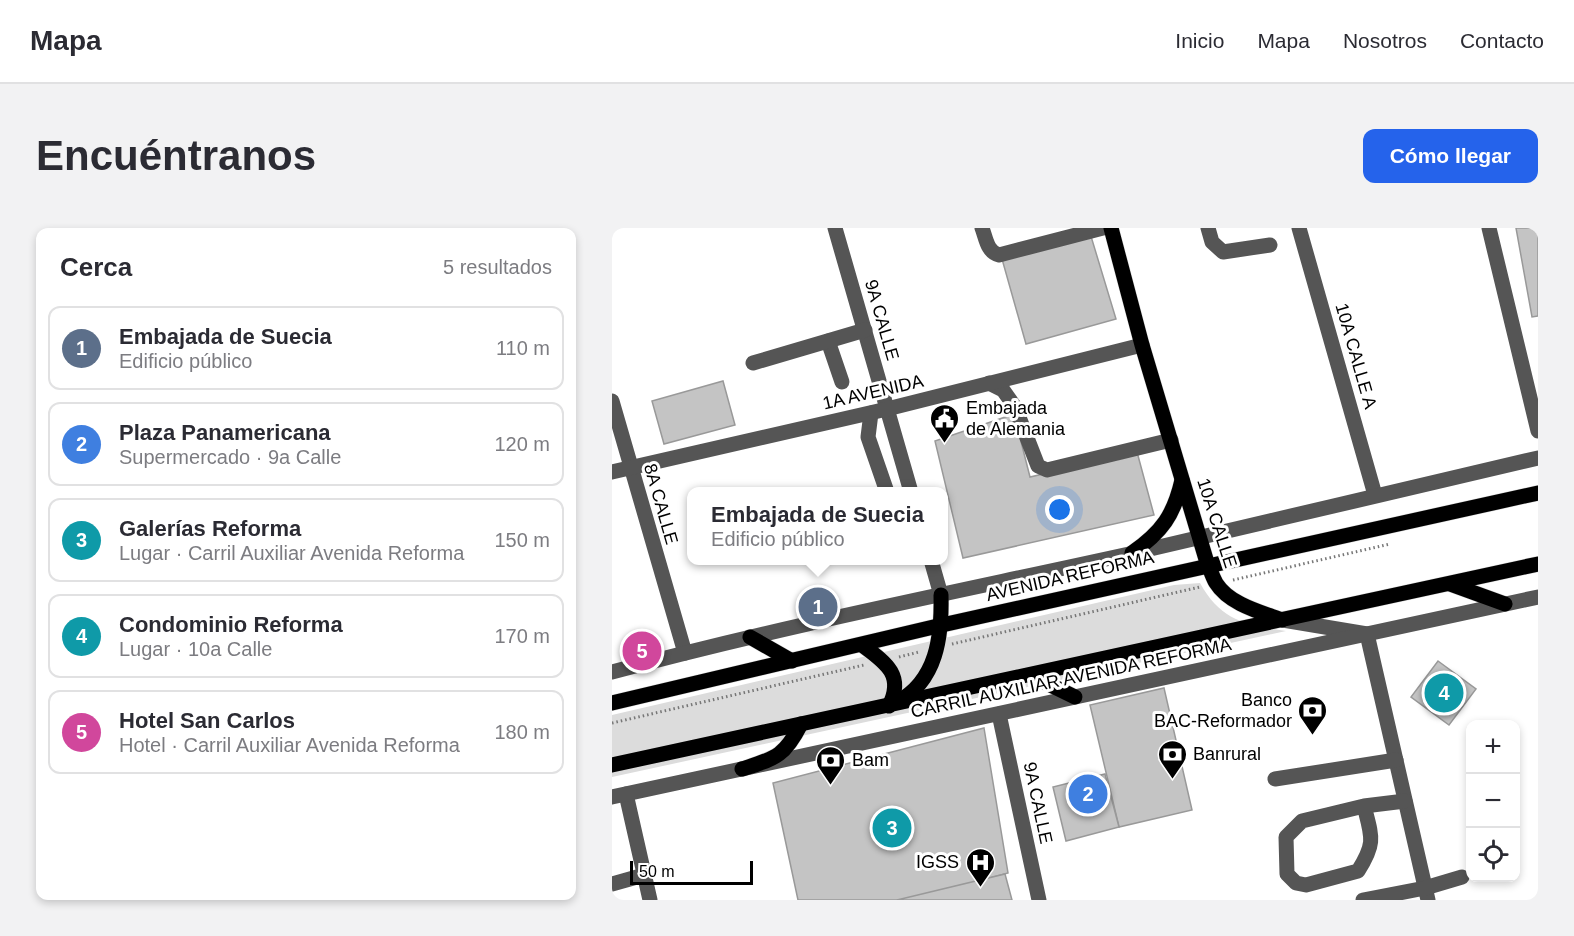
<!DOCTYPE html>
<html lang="es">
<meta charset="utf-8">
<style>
:root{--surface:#fff;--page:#f2f2f3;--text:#2b2b33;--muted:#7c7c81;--line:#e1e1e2;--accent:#2563eb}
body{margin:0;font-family:Helvetica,sans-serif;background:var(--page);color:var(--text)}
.controls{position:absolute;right:18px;bottom:18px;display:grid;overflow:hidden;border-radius:12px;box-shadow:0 3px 9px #0003}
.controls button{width:54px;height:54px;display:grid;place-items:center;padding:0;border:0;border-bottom:2px solid var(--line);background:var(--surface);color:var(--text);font:30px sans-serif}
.scale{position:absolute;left:18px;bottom:15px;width:123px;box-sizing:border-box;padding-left:6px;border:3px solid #000;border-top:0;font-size:16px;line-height:21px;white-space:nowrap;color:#000;-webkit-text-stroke:4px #fff;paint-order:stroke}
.you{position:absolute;left:448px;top:282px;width:21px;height:21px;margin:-15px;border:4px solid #fff;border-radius:50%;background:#1a73e8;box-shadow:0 0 0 9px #1a73e833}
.badge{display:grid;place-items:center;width:39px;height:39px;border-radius:50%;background:var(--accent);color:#fff;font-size:20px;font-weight:700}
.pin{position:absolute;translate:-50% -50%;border:3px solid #fff;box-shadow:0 2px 6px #0006}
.popup{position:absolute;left:75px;top:259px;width:261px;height:78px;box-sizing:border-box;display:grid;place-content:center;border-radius:12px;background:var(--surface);filter:drop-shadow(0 2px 4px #0005);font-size:20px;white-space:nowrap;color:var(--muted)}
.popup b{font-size:22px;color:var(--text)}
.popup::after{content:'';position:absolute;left:50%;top:100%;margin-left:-12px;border:12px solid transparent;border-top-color:var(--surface)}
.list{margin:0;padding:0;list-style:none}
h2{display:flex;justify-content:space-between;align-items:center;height:78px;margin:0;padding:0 24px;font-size:26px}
h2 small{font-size:20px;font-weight:400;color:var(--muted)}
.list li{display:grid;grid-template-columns:39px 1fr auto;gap:18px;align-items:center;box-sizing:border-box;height:84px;margin:0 12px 12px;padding:0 12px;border:2px solid var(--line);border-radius:12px}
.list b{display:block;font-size:22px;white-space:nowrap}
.list p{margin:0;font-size:20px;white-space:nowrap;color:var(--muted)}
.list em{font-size:20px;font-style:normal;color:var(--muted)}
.icon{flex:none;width:33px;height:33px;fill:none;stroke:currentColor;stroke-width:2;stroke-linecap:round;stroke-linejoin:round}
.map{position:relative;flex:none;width:926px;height:672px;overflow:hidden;border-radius:12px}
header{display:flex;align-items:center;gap:36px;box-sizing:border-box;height:84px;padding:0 30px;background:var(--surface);border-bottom:2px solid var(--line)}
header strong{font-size:28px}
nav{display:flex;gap:33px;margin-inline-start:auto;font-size:21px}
.intro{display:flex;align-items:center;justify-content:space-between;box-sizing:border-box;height:144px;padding:0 36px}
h1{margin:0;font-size:42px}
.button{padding:15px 27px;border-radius:12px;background:var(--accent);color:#fff;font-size:21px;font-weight:700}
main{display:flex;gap:36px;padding:0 36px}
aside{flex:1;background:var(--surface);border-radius:12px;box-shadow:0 3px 9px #0003}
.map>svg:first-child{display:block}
.green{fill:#dcdcdc}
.building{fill:#c4c4c4;stroke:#999;stroke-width:1.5}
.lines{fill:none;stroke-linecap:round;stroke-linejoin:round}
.major-casing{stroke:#dbdbdb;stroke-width:16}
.path{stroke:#777;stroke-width:3;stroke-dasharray:1.5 3;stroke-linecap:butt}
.minor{stroke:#555;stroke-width:15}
.major{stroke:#000;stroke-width:15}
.labels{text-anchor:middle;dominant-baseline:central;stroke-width:6;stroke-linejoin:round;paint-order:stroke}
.street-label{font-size:18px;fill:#000;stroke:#fff}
.poi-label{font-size:18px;fill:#000;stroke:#fff;text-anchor:start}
</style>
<header>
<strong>Mapa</strong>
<nav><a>Inicio</a><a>Mapa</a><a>Nosotros</a><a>Contacto</a></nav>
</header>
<div class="intro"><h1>Encuéntranos</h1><a class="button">Cómo llegar</a></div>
<main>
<aside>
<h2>Cerca<small>5 resultados</small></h2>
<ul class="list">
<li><span class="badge" style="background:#5c6f8a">1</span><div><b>Embajada de Suecia</b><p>Edificio público</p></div><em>110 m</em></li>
<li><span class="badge" style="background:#3f7fe0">2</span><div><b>Plaza Panamericana</b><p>Supermercado · 9a Calle</p></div><em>120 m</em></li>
<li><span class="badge" style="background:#0f9aa8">3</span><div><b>Galerías Reforma</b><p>Lugar · Carril Auxiliar Avenida Reforma</p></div><em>150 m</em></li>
<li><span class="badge" style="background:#0f9aa8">4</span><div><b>Condominio Reforma</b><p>Lugar · 10a Calle</p></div><em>170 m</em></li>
<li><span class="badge" style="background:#d1479c">5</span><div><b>Hotel San Carlos</b><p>Hotel · Carril Auxiliar Avenida Reforma</p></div><em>180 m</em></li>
</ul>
</aside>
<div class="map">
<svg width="926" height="672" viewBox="0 0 926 672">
<rect width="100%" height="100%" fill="#fff"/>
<path class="green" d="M 588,355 C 609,393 634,397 674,403 L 0,549 L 0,487 L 562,357 Z"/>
<g class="building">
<polygon points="904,0 926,0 926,88 920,89"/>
<polygon points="478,5 504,91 414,116 390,31"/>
<polygon points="111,153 123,197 52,216 40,173"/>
<polygon points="402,186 418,249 525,224 542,287 351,330 323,213"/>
<polygon points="826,433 864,461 837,497 799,469"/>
<polygon points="552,460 580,582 507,599 478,477"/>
<polygon points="372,500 396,645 299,672 186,672 161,555"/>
<polygon points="493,546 507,599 454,613 441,559"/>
<polygon points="393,646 400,672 285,672"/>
</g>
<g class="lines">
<defs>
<g id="major">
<path d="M 499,0 L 530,117 L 596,338 C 599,343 601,350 604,355 C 617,376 648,384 670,392"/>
<path d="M 520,325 C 550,304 562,287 570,252"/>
<polyline points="838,356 893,376"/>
<polyline points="138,409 180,433"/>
<path d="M 250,417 C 273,434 293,447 277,478"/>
<polyline points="418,447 463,469"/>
<path d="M 285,474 C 325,453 330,408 329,367"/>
<polyline points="0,475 330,397 926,265"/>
<polyline points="0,537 926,336"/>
<path d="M 130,541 C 164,530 172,529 189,496"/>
</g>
</defs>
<use href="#major" class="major-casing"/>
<g class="path">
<polyline points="621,352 778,316"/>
<polyline points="340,416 588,359"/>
<polyline points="287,429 307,424"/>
<polyline points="0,495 252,437"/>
</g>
<g class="minor">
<polyline points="223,0 299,264"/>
<path d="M 370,0 C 374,10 375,24 387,27 L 491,0"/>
<polyline points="596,0 600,14 611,24 658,17"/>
<polyline points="687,0 763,267"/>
<polyline points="877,0 926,203"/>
<polyline points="216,113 230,154"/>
<polyline points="141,135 253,102"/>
<polyline points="377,155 391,162 403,179 426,238 435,242 559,212"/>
<polyline points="0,173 73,425"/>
<polyline points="259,185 256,209 275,264"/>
<polyline points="0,244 275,181 530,117"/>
<polyline points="319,332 329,367"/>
<polyline points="671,392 755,406 816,672"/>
<path d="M 0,444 C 171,398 344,364 517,326 C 654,295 789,261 926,230"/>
<polyline points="387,486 427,672"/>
<polyline points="663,551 784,532"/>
<polyline points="14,566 38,672"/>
<polyline points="0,569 926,369"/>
<path d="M 752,578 C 760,609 764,615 746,643 L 694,657 L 684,655 L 675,646 L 674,609 L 690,593 L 752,578 L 793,573"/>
<polyline points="0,656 32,647"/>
<polyline points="751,672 813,660 850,649"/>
</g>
<use href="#major" class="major"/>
</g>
<defs>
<symbol id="civic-pin" viewBox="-11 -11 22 30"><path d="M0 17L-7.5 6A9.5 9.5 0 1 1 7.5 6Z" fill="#000" stroke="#fff"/><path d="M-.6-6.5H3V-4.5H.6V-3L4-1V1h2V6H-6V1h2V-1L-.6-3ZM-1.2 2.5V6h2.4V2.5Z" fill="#fff"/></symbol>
<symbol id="bank-pin" viewBox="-11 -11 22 30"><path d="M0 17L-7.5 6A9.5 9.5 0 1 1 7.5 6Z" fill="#000" stroke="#fff"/><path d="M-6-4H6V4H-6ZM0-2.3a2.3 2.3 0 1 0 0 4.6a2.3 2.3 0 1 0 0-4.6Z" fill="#fff"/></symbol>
<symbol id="hospital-pin" viewBox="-11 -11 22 30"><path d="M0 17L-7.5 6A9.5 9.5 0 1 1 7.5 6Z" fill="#000" stroke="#fff"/><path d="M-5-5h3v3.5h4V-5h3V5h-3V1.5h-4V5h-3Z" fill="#fff"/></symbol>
</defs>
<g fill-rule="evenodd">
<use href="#civic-pin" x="316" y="174" width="33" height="45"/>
<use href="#bank-pin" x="684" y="466" width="33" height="45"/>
<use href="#bank-pin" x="544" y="510" width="33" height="45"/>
<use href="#bank-pin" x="202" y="516" width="33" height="45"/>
<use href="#hospital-pin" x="352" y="618" width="33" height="45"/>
</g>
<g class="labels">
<g class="street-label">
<text transform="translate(270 92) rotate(74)">9A CALLE</text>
<text transform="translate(744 128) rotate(74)">10A CALLE A</text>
<text transform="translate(261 164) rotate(-13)">1A AVENIDA</text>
<text transform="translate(49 276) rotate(74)">8A CALLE</text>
<text transform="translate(605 295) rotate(72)">10A CALLE</text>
<text transform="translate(458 348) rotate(-13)">AVENIDA REFORMA</text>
<text transform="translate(459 450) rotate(-12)">CARRIL AUXILIAR AVENIDA REFORMA</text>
<text transform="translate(426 575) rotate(78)">9A CALLE</text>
</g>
<g class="poi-label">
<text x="354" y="180">Embajada<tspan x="354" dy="21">de Alemania</tspan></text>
<text x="680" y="472" text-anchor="end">Banco<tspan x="680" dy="21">BAC-Reformador</tspan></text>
<text x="581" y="526">Banrural</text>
<text x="240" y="532">Bam</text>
<text x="347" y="634" text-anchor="end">IGSS</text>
</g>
</g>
</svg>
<div class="controls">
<button>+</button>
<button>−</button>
<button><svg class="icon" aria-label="locate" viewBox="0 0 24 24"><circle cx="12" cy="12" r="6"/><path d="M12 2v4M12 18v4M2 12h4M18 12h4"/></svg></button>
</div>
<div class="scale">50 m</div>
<div class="you"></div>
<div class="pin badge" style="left:206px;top:379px;background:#5c6f8a">1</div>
<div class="popup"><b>Embajada de Suecia</b>Edificio público</div>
<div class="pin badge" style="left:476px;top:566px;background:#3f7fe0">2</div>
<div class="pin badge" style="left:280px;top:600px;background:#0f9aa8">3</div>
<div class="pin badge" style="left:832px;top:465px;background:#0f9aa8">4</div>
<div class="pin badge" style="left:30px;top:423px;background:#d1479c">5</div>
</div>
</main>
